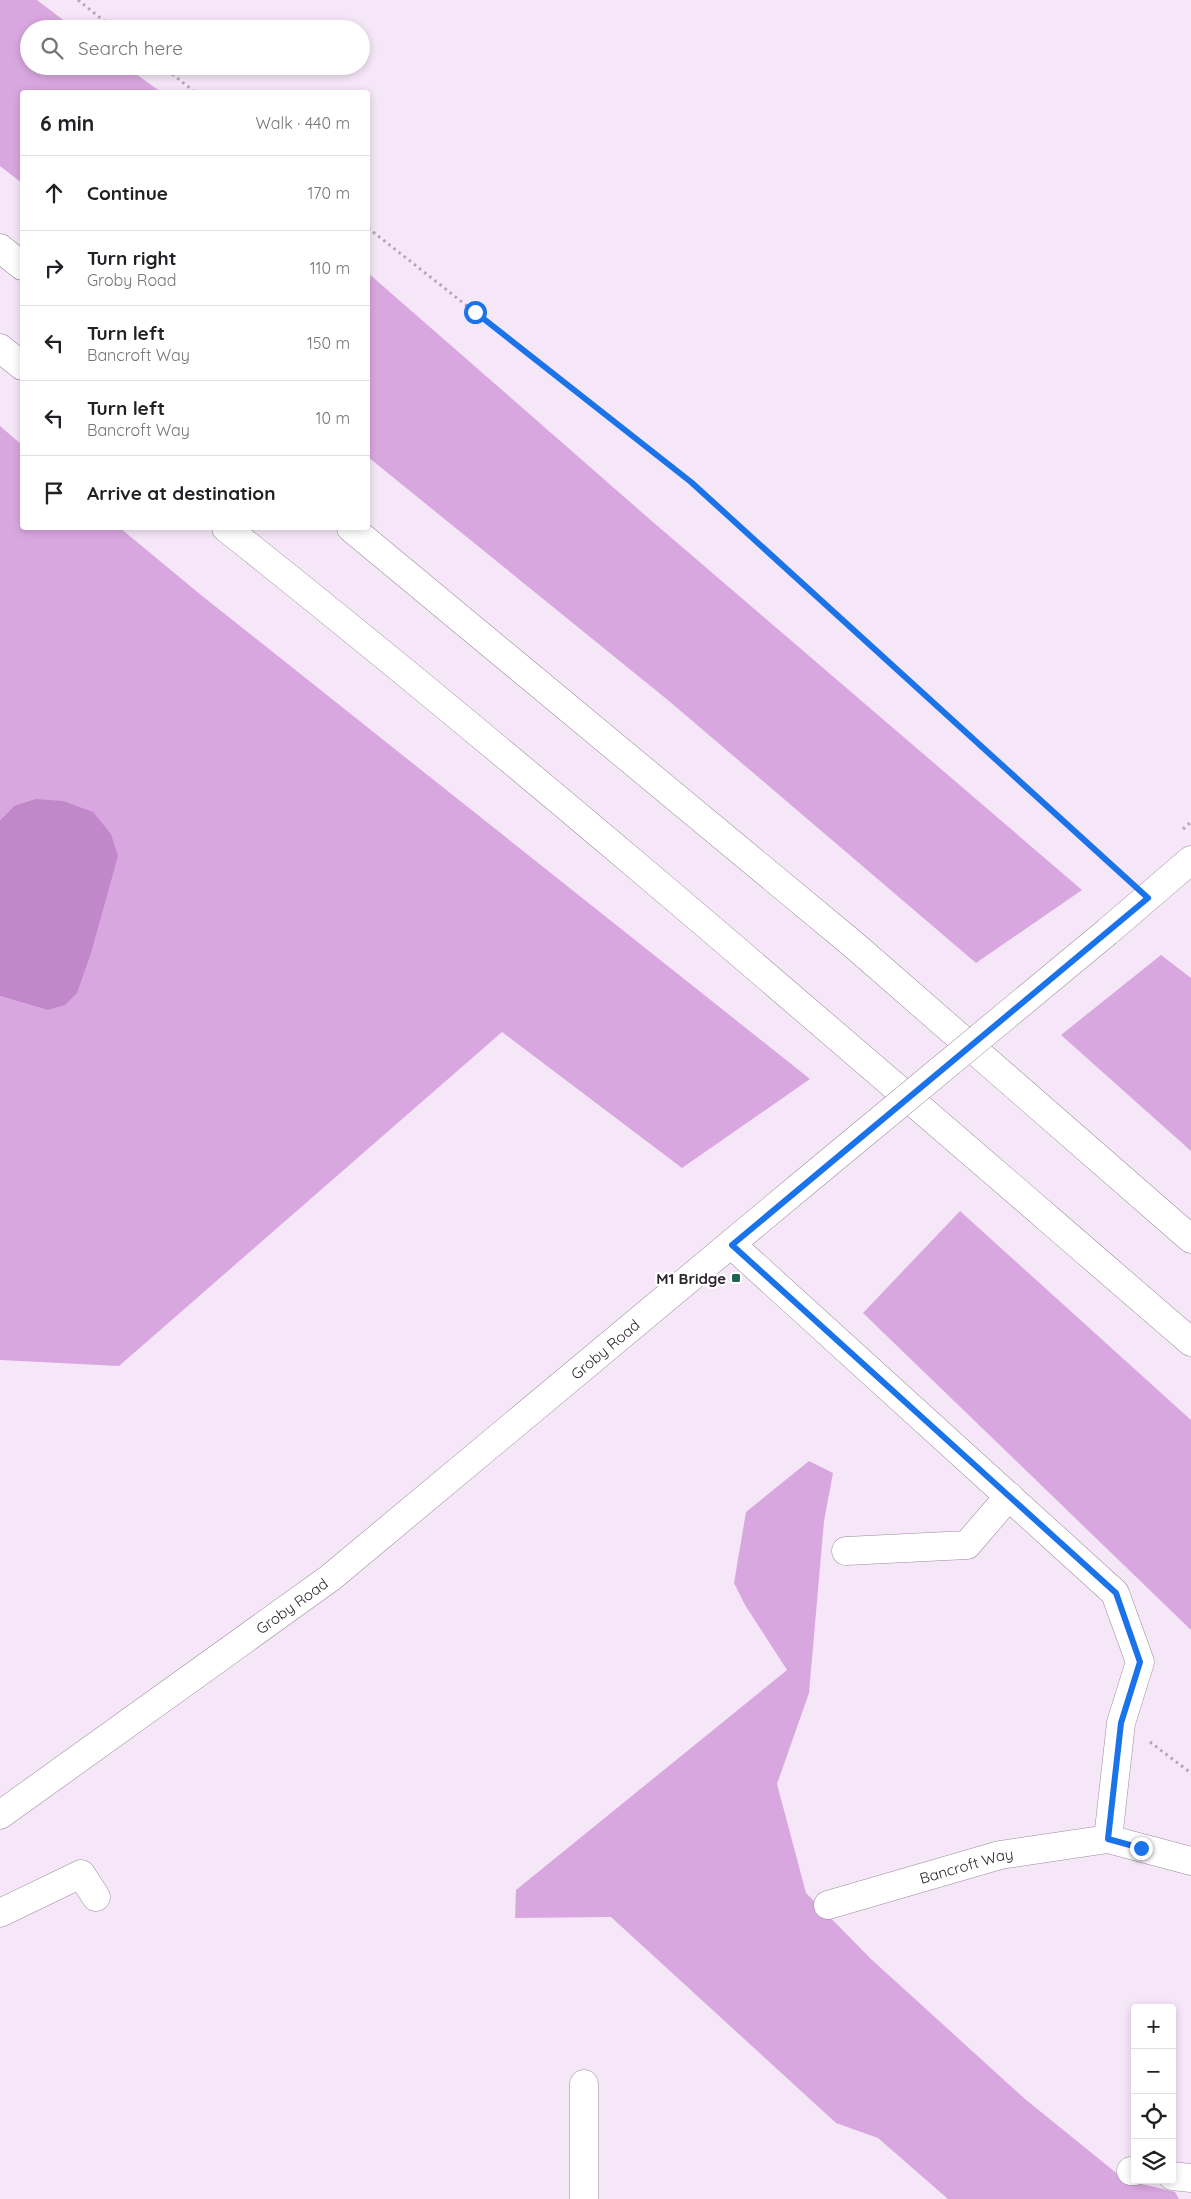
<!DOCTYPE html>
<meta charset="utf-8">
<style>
:root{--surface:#fff;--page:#f6f6f6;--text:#202124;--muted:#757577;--line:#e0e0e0}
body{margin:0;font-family:Quicksand,sans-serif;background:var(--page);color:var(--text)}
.controls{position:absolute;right:15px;bottom:15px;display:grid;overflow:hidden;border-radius:5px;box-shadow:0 2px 8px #0003}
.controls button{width:45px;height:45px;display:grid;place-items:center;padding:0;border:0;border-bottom:1px solid var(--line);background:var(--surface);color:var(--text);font:25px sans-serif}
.stop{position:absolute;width:15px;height:15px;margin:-11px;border:4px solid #1a73e8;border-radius:50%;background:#fff}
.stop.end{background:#1a73e8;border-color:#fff;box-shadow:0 1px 5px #0008}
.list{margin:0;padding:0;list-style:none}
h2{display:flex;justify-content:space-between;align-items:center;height:65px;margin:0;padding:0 20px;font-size:21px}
h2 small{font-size:16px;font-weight:400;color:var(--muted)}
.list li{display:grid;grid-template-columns:32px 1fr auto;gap:15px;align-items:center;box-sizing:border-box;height:75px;padding:0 20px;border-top:1px solid var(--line)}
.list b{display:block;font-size:19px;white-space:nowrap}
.list p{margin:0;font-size:16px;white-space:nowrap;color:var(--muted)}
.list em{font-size:16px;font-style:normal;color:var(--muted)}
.icon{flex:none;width:28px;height:28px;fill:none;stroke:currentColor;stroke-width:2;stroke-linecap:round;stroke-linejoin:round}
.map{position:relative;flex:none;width:1191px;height:2199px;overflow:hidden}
.search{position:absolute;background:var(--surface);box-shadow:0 2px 8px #0003;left:20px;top:20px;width:350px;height:55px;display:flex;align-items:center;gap:12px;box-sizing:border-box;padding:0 18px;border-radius:28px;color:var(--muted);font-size:19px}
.panel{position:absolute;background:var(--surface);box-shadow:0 2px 8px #0003;left:20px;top:90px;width:350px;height:440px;border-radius:5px}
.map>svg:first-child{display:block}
.green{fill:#d9a7e0}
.water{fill:#c188c9}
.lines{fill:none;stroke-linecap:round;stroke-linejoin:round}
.minor-casing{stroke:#998c9b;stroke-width:29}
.highway-casing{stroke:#998c9b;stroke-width:29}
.path{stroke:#b2a6b4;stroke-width:3;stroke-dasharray:2.5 4;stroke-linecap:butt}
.minor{stroke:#fff;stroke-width:28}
.highway{stroke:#fff;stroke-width:28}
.minor-bridge-casing{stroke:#998c9b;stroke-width:29;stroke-linecap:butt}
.minor-bridge{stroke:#fff;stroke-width:28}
.route{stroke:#1a73e8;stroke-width:6}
.poi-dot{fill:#226452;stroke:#fff;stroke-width:2}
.labels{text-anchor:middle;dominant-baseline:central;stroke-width:4.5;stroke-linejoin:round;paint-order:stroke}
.poi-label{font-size:15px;font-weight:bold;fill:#2c262d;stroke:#fff;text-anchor:end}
.street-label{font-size:15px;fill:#2c262d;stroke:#fff}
</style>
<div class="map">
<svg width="1191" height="2199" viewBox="0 0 1191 2199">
<rect width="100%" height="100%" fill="#f6e7f8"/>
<g class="green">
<polygon points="0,0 37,0 75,29 29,29 29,66 125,66 161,92 22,92 22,183 0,166"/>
<polygon points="368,273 646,516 1082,890 976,963 669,701 368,457"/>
<polygon points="0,426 22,445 22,528 120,528 201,595 810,1079 682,1168 502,1032 119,1366 0,1360 0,996 47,1010 14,806 0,820"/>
<polygon points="1161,955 1191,978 1191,1151 1061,1035"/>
<polygon points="960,1211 1191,1420 1191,1630 863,1313"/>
<polygon points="809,1461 833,1473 824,1521 809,1693 777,1784 806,1893 871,1959 1025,2099 1125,2180 1175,2192 1179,2199 948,2199 878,2138 836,2123 611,1917 515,1918 516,1890 787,1670 745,1605 734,1583 746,1512"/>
</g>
<polygon class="water" points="36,799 63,801 93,812 111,834 118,856 91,953 77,993 65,1005 47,1010 0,996 0,820 14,806"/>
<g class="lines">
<defs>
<g id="minor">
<polyline points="1107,932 1191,860"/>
<polyline points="732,1245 1115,1593 1140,1662 1121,1723 1108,1839"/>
<polyline points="846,1551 967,1545 1009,1496"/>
<path id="s1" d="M 0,1815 L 330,1578 L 804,1183"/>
<path id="s2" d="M 828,1905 L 1000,1855 L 1108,1839 L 1191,1861"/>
<polyline points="0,1913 81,1874 96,1897"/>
<polyline points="1131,2171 1135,2171"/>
<polyline points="1172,2176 1191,2178"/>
<polyline points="584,2199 584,2084"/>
</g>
<g id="highway">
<polyline points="0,248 22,266"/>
<polyline points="0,348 22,366"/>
<path d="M 226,528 C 555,789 872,1067 1191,1342"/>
<polyline points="351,528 854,945 1191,1239"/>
</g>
</defs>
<use href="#minor" class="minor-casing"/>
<use href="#highway" class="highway-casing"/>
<g class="path">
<polyline points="78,0 114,29"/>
<polyline points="162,66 195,92"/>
<polyline points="368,228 691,482 1123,877"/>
<polyline points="1183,829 1191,822"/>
<polyline points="1150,1742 1191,1773"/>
</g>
<use href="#minor" class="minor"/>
<use href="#highway" class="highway"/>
<defs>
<polyline id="minor-bridge" points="804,1183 1107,932"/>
</defs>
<use href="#minor-bridge" class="minor-bridge-casing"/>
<use href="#minor-bridge" class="minor-bridge"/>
</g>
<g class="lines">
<polyline class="route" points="475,312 691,482 1148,898 732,1245 1116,1593 1140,1662 1121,1723 1108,1839 1141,1848"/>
</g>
<rect class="poi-dot" x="731" y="1273" width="10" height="10" rx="2.5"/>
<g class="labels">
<g class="poi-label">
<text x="726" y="1278">M1 Bridge</text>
</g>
<g class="street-label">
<text stroke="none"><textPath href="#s1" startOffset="764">Groby Road</textPath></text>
<text stroke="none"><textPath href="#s1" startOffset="359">Groby Road</textPath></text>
<text stroke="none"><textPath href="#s2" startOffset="144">Bancroft Way</textPath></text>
</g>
</g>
</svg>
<div class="controls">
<button>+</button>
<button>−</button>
<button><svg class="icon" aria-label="locate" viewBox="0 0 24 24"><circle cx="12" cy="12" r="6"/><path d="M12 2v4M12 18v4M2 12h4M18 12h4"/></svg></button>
<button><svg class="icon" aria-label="layers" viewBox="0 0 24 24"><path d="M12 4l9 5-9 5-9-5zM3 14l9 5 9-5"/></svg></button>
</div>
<div class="stop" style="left:475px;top:312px"></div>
<div class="stop end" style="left:1141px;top:1848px"></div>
<div class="search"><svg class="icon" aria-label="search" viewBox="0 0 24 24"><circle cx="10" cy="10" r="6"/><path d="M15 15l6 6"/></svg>Search here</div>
<section class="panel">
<h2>6 min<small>Walk · 440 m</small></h2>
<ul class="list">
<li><svg class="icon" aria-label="ahead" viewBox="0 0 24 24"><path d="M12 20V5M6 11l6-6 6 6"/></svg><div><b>Continue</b></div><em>170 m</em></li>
<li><svg class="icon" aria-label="right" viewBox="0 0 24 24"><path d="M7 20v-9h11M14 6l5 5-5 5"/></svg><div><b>Turn right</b><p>Groby Road</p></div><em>110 m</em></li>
<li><svg class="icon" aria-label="left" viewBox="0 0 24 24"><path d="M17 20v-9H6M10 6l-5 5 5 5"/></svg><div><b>Turn left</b><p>Bancroft Way</p></div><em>150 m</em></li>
<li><svg class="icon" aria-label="left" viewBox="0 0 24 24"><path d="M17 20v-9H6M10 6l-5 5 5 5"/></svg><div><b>Turn left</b><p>Bancroft Way</p></div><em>10 m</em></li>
<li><svg class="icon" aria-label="arrive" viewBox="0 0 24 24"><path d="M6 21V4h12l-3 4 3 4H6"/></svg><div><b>Arrive at destination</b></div></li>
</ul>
</section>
</div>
